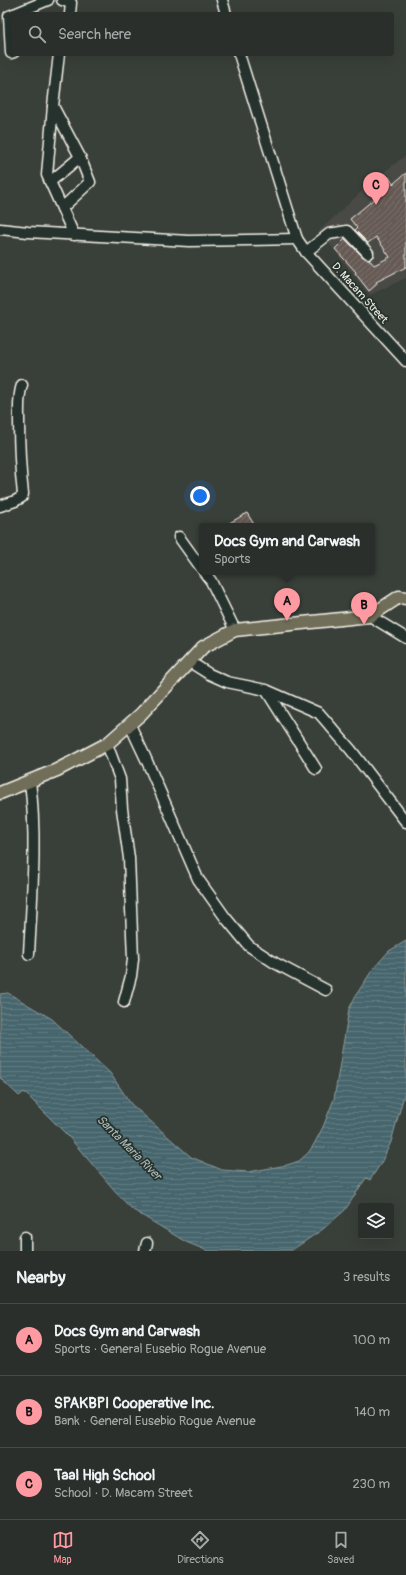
<!DOCTYPE html>
<meta charset="utf-8">
<style>
:root{--surface:#2b2f2b;--page:#373b37;--text:#f1f3f6;--muted:#a6a9a9;--line:#474a47;--accent:#ff9aa2}
body{margin:0;font-family:Pangolin,sans-serif;background:var(--page);color:var(--text)}
.controls{position:absolute;right:12px;bottom:12px;display:grid;overflow:hidden;border-radius:4px;box-shadow:0 4px 16px #0002}
.controls button{width:36px;height:36px;display:grid;place-items:center;padding:0;border:0;border-bottom:1px solid var(--line);background:var(--surface);color:var(--text);font:20px sans-serif}
.you{position:absolute;left:200px;top:496px;width:14px;height:14px;margin:-10px;border:3px solid #fff;border-radius:50%;background:#1a73e8;box-shadow:0 0 0 6px #1a73e833}
.badge{display:grid;place-items:center;width:26px;height:26px;border-radius:50%;background:var(--accent);color:#111;font-size:13px;font-weight:700}
.pin{position:absolute;translate:-50% -33px;filter:drop-shadow(0 1px 2px #0008)}
.pin::after{content:'';position:absolute;top:21px;width:14px;height:12px;background:inherit;clip-path:polygon(0 0,100% 0,50% 100%)}
.popup{position:absolute;left:199px;top:523px;width:176px;height:52px;box-sizing:border-box;display:grid;place-content:center;border-radius:4px;background:var(--surface);filter:drop-shadow(0 1px 3px #0005);font-size:13px;white-space:nowrap;color:var(--muted)}
.popup b{font-size:15px;color:var(--text)}
.popup::after{content:'';position:absolute;left:50%;top:100%;margin-left:-8px;border:8px solid transparent;border-top-color:var(--surface)}
.list{margin:0;padding:0;list-style:none}
h2{display:flex;justify-content:space-between;align-items:center;height:52px;margin:0;padding:0 16px;font-size:17px}
h2 small{font-size:13px;font-weight:400;color:var(--muted)}
.list li{display:grid;grid-template-columns:26px 1fr auto;gap:12px;align-items:center;box-sizing:border-box;height:72px;padding:0 16px;border-top:1px solid var(--line)}
.list b{display:block;font-size:15px;white-space:nowrap}
.list p{margin:0;font-size:13px;white-space:nowrap;color:var(--muted)}
.list em{font-size:13px;font-style:normal;color:var(--muted)}
.icon{flex:none;width:22px;height:22px;fill:none;stroke:currentColor;stroke-width:2;stroke-linecap:round;stroke-linejoin:round}
.map{position:relative;flex:none;width:406px;height:1251px;overflow:hidden}
.search{position:absolute;background:var(--surface);box-shadow:0 4px 16px #0002;left:12px;right:12px;top:12px;height:44px;display:flex;align-items:center;gap:10px;box-sizing:border-box;padding:0 14px;border-radius:4px;color:var(--muted);font-size:15px}
.sheet{height:268px;background:var(--surface)}
nav{display:flex;justify-content:space-around;align-items:center;box-sizing:border-box;height:56px;border-top:1px solid var(--line);background:var(--surface);font-size:11px;color:var(--muted)}
nav a{display:grid;justify-items:center;gap:2px}
nav .on{color:var(--accent)}
.map>svg:first-child{display:block}
.built{fill:#494a44}
.water{fill:url(#water-rules);stroke:#8c9d9e}
.building{fill:url(#building-hatch);stroke:#f4f1e8}
.lines{fill:none;stroke-linecap:round;stroke-linejoin:round}
.minor-casing{stroke:#f4f1e8;stroke-width:13}
.major-casing{stroke:#f4f1e8;stroke-width:15}
.minor{stroke:#26332d;stroke-width:10}
.major{stroke:#706e59;stroke-width:12}
.labels{text-anchor:middle;dominant-baseline:central;stroke-width:3.5;stroke-linejoin:round;paint-order:stroke}
.street-label{font-size:11px;fill:#f4f1e8;stroke:#26332d}
.water-label{font-size:12px;font-style:italic;fill:#afb9b7;stroke:#26332d}
</style>
<div class="map">
<svg width="406" height="1251" viewBox="0 0 406 1251">
<defs>
<pattern id="water-rules" width="6" height="5" patternUnits="userSpaceOnUse"><rect width="6" height="5" fill="#47656d"/><path d="M0 2.5h6" fill="none" stroke="#627c82"/></pattern>
<pattern id="building-hatch" width="6" height="6" patternUnits="userSpaceOnUse"><rect width="6" height="6" fill="#665a55"/><path d="M-1 1l2-2M0 6l6-6M5 7l2-2" fill="none" stroke="#7c726d"/></pattern>
</defs>
<rect width="100%" height="100%" fill="#393f39"/>
<filter id="ink" filterUnits="userSpaceOnUse"><feTurbulence type="fractalNoise" baseFrequency=".025" numOctaves="2"/><feDisplacementMap in="SourceGraphic" scale="8" xChannelSelector="R" yChannelSelector="G"/><feConvolveMatrix kernelMatrix="1 2 1 2 8 2 1 2 1" color-interpolation-filters="sRGB"/></filter>
<g filter="url(#ink)">
<polygon class="built" points="406,155 406,278 370,295 319,231 375,179"/>
<polygon class="water" points="406,941 406,1088 391,1142 381,1163 370,1180 366,1178 345,1210 323,1229 292,1250 208,1251 186,1242 133,1210 122,1199 68,1136 24,1092 19,1096 0,1078 0,994 8,993 52,1019 110,1073 131,1104 191,1157 222,1170 248,1172 287,1165 299,1161 308,1153 313,1146 323,1127 334,1099 349,1009 356,995 373,969 389,951"/>
<g class="building">
<polygon points="406,173 406,267 376,282 377,284 369,291 355,273 356,272 335,249 345,239 363,257 369,259 374,265 390,257 376,237 368,243 355,230 357,228 350,219 379,195 373,186 389,177 393,184"/>
<polygon points="247,513 255,526 224,526"/>
</g>
<g class="lines">
<defs>
<g id="minor">
<polyline points="62,0 71,3 70,14"/>
<polyline points="222,0 226,14"/>
<polyline points="14,14 9,16 11,53 14,52"/>
<polyline points="14,14 48,0"/>
<polyline points="59,54 53,106 47,175 74,235"/>
<polyline points="239,54 297,239 306,252 406,361"/>
<polyline points="53,106 80,157 90,182 62,208"/>
<polyline points="50,182 80,157"/>
<polyline points="0,229 28,232 189,241 297,239"/>
<polyline points="306,252 329,234 347,231 368,253"/>
<path d="M 0,506 L 15,501 L 22,497 L 23,494 C 20,469 19,444 19,419 C 19,408 18,396 22,385"/>
<polyline points="179,537 202,569"/>
<polyline points="204,572 211,581 235,630"/>
<polyline points="370,616 406,638"/>
<polyline points="190,662 209,674 227,682 266,690 319,713 351,750 406,822"/>
<polyline points="266,690 316,769"/>
<polyline points="130,725 146,759 198,879 225,917 249,946 275,963 326,990"/>
<polyline points="107,744 120,779 122,809 129,858 133,959 131,976 124,1002"/>
<path d="M 29,954 C 32,896 37,838 30,781"/>
<polyline points="25,1237 25,1251"/>
<polyline points="145,1251 147,1243"/>
</g>
<polyline id="major" points="0,793 57,770 107,744 141,714 203,647 235,630 370,616 399,597 406,598"/>
</defs>
<use href="#minor" class="minor-casing"/>
<use href="#major" class="major-casing"/>
<use href="#minor" class="minor"/>
<use href="#major" class="major"/>
</g>
</g>
<g class="labels">
<g class="street-label">
<text transform="translate(360 293) rotate(48)">D. Macam Street</text>
</g>
<g class="water-label">
<text transform="translate(129 1148) rotate(45)">Santa Maria River</text>
</g>
</g>
</svg>
<div class="controls">
<button><svg class="icon" aria-label="layers" viewBox="0 0 24 24"><path d="M12 4l9 5-9 5-9-5zM3 14l9 5 9-5"/></svg></button>
</div>
<div class="you"></div>
<div class="pin badge" style="left:287px;top:621px">A</div>
<div class="popup"><b>Docs Gym and Carwash</b>Sports</div>
<div class="pin badge" style="left:364px;top:625px">B</div>
<div class="pin badge" style="left:376px;top:205px">C</div>
<div class="search"><svg class="icon" aria-label="search" viewBox="0 0 24 24"><circle cx="10" cy="10" r="6"/><path d="M15 15l6 6"/></svg>Search here</div>
</div>
<section class="sheet">
<h2>Nearby<small>3 results</small></h2>
<ul class="list">
<li><span class="badge">A</span><div><b>Docs Gym and Carwash</b><p>Sports · General Eusebio Rogue Avenue</p></div><em>100 m</em></li>
<li><span class="badge">B</span><div><b>SPAKBPI Cooperative Inc.</b><p>Bank · General Eusebio Rogue Avenue</p></div><em>140 m</em></li>
<li><span class="badge">C</span><div><b>Taal High School</b><p>School · D. Macam Street</p></div><em>230 m</em></li>
</ul>
</section>
<nav>
<a class="on"><svg class="icon" aria-label="map" viewBox="0 0 24 24"><path d="M3 6l6-2 6 2 6-2v14l-6 2-6-2-6 2zM9 4v14M15 6v14"/></svg>Map</a>
<a><svg class="icon" aria-label="directions" viewBox="0 0 24 24"><path d="M12 3l9 9-9 9-9-9zM9 14v-3h6M13 9l2 2-2 2"/></svg>Directions</a>
<a><svg class="icon" aria-label="saved" viewBox="0 0 24 24"><path d="M7 4h10v16l-5-4-5 4z"/></svg>Saved</a>
</nav>
